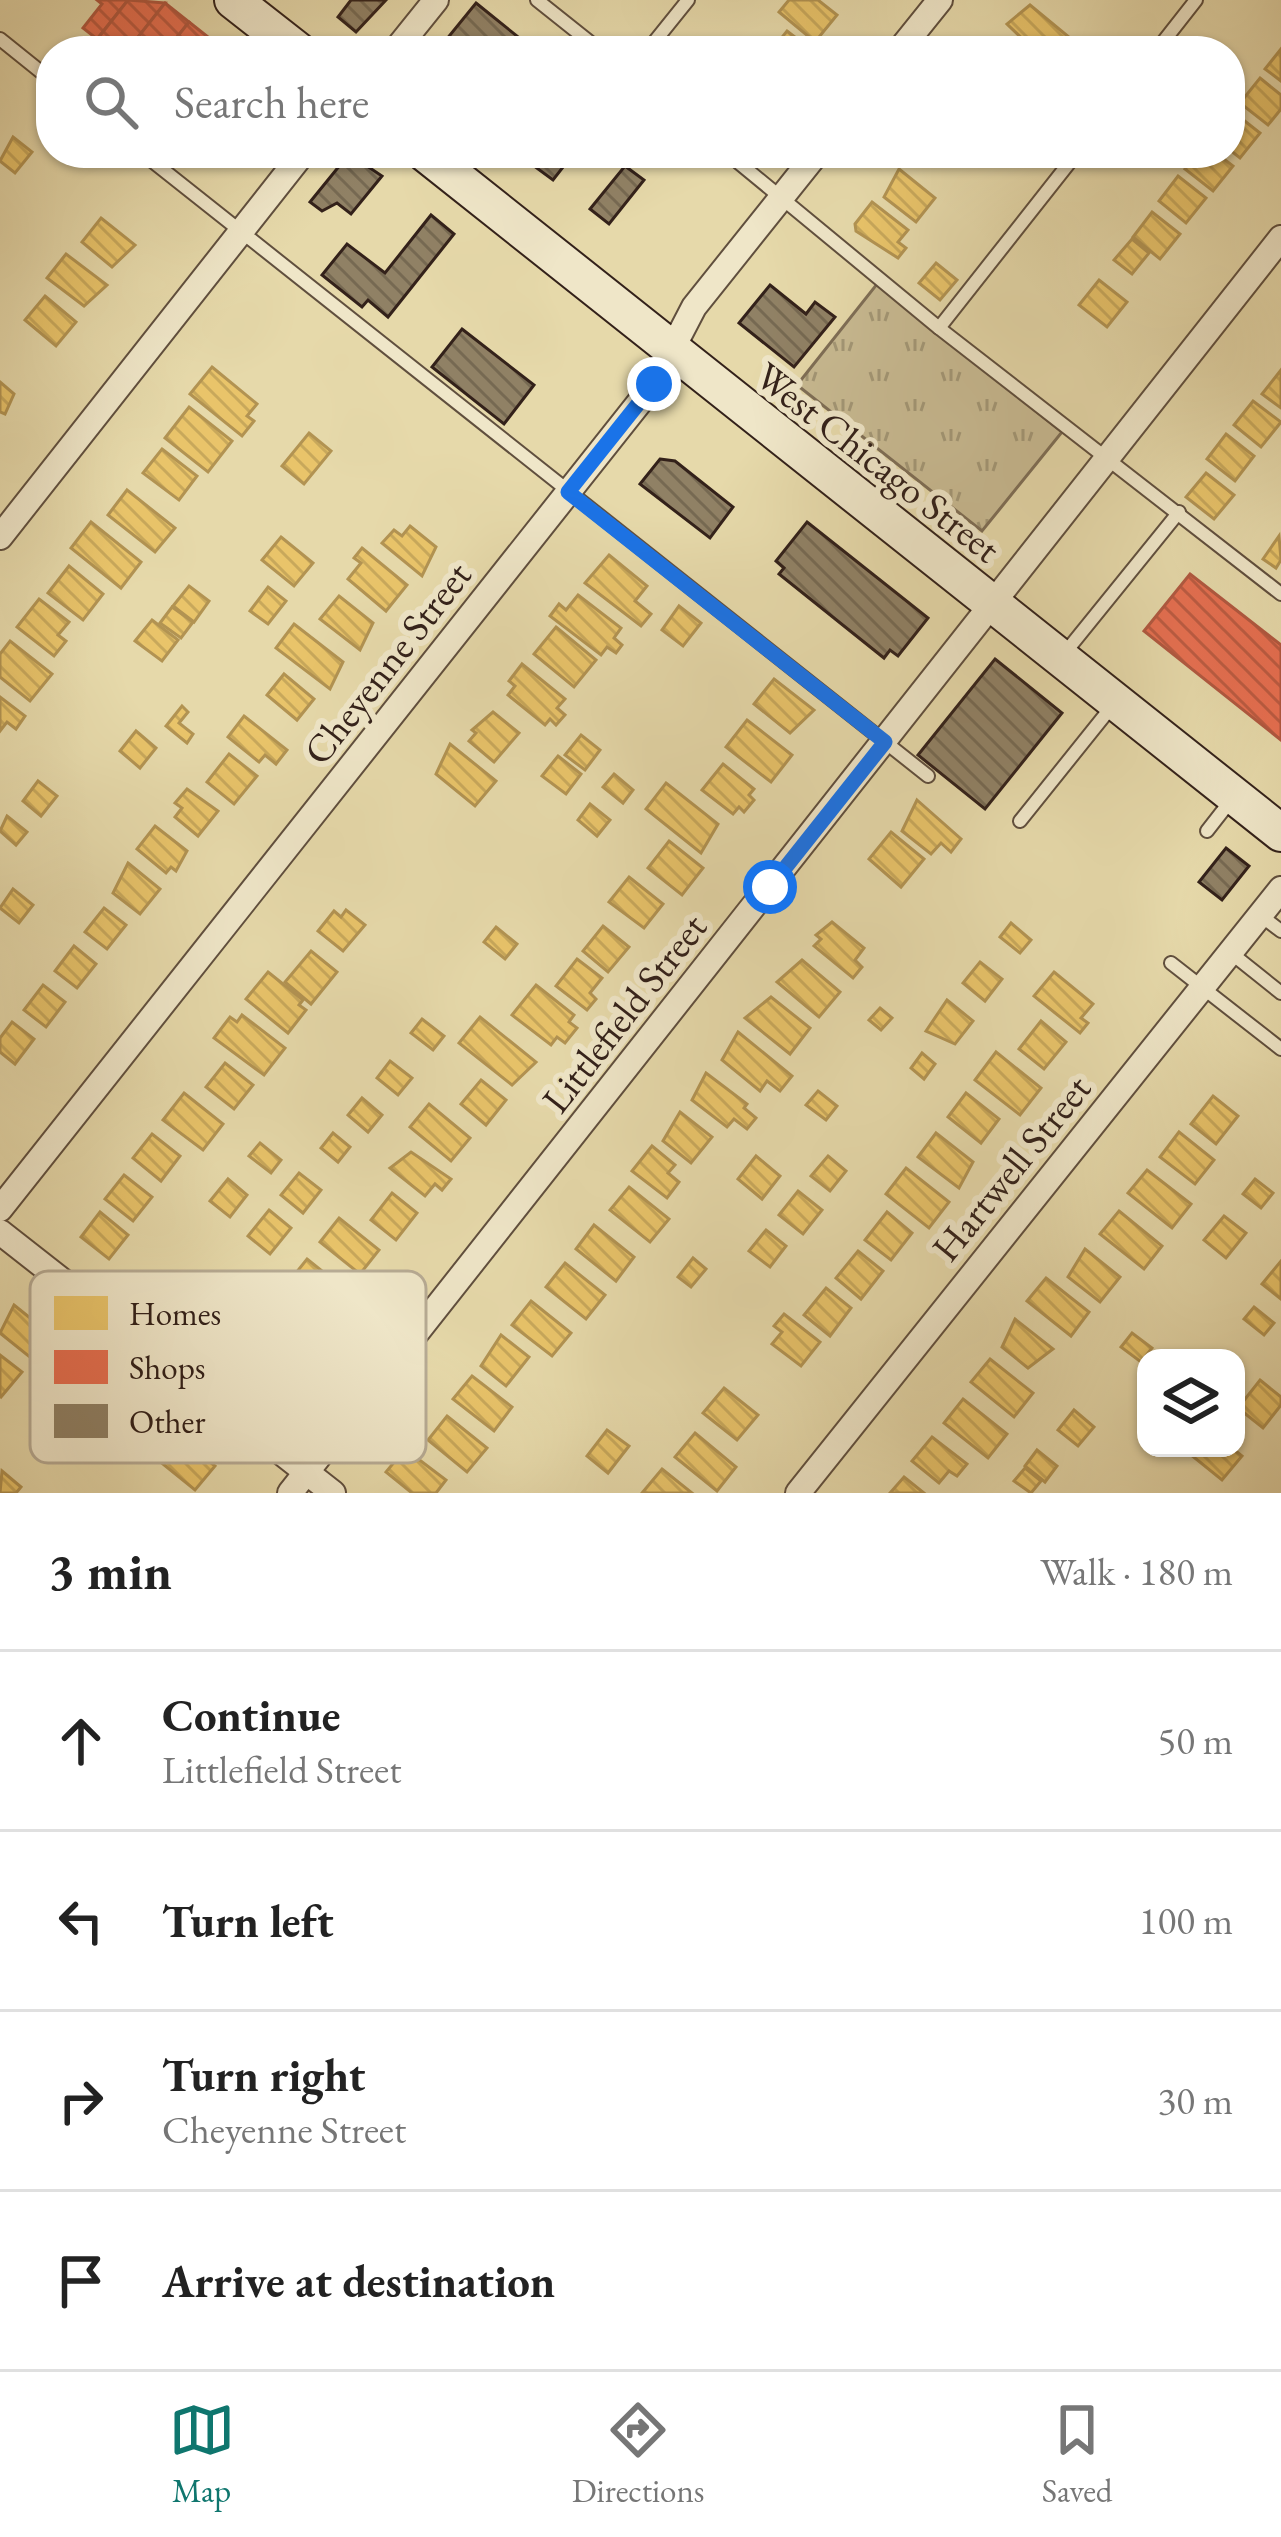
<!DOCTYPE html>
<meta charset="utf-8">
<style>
:root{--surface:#fff;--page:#f6f6f6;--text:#222;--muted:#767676;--line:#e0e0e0;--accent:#0f766e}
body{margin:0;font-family:"EB Garamond",serif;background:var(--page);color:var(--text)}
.controls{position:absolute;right:36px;bottom:36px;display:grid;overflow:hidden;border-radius:24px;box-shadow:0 3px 9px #0004}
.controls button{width:108px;height:108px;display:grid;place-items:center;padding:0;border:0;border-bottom:3px solid var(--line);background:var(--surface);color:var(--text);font:60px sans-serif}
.stop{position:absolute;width:36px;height:36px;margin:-27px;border:9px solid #1a73e8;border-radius:50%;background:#fff}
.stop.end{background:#1a73e8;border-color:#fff;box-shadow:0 3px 12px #0008}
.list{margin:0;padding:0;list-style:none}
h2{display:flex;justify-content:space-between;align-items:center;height:156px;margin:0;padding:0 48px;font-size:51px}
h2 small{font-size:39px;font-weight:400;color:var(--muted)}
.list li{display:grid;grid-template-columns:78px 1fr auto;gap:36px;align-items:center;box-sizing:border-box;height:180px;padding:0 48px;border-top:3px solid var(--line)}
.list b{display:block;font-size:45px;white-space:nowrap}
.list p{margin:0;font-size:39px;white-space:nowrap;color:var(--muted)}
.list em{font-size:39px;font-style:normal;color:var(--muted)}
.icon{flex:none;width:66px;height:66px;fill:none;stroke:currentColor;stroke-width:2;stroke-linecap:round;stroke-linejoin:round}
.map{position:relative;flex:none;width:1281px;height:1493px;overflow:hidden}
.search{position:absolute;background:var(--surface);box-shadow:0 3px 9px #0004;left:36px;right:36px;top:36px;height:132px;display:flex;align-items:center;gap:30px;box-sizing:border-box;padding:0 42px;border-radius:48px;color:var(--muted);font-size:45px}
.sheet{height:876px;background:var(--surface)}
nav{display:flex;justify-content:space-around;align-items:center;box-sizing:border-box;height:168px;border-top:3px solid var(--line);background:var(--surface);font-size:33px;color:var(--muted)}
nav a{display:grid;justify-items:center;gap:6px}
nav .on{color:var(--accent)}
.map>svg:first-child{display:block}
.grass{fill:url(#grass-tufts);stroke:#7e6e56;stroke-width:3}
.homes{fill:url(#homes-back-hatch);stroke:#b29352;stroke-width:3}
.shops{fill:url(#shops-back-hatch);stroke:#b15840;stroke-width:3}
.building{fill:url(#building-back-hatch);stroke:#33211a;stroke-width:3}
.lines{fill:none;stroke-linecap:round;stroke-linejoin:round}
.lane-casing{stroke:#604f3e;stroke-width:16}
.street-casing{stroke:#604f3e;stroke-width:28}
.secondary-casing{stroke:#33211a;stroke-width:40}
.lane{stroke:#efe6c8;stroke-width:12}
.street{stroke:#efe6c8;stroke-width:24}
.secondary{stroke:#efe6c8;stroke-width:36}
.route{stroke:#1a73e8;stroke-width:15}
.labels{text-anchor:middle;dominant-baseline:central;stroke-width:12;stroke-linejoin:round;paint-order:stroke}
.street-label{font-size:39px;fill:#33211a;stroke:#efe6c8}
.key{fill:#efe6c8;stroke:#b7ab94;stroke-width:3}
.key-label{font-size:33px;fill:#33211a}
</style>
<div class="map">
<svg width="1281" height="1493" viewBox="0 0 1281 1493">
<defs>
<pattern id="grass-tufts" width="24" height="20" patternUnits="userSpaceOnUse" patternTransform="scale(3)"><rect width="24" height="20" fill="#c8ba92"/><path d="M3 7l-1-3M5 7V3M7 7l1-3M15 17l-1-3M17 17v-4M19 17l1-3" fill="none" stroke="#a39776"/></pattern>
<pattern id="homes-back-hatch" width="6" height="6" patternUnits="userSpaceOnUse" patternTransform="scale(3)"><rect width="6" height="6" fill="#e9c46a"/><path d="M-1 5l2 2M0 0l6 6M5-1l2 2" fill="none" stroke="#c8a85b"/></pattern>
<pattern id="shops-back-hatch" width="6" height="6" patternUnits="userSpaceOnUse" patternTransform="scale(3)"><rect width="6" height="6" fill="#e76f51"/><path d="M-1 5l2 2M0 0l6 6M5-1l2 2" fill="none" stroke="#bc5b42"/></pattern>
<pattern id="building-back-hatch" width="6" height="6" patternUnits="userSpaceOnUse" patternTransform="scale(3)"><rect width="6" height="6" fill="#908165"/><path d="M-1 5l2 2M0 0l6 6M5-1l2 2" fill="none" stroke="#766952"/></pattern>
</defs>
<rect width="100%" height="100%" fill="#e6d9aa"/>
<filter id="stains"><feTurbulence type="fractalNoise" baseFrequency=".00167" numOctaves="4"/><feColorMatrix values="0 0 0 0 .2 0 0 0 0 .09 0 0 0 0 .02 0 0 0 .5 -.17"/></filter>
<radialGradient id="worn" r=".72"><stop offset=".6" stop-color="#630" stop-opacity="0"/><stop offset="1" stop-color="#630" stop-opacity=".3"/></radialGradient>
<polygon class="grass" points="877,284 1062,432 982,531 797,385"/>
<g class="homes">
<polygon points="789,0 818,0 837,15 815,42 779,12"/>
<polygon points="1030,5 1070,38 1060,51 1035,51 1007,24"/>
<polygon points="787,31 813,51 771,51"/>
<polygon points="1281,49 1281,81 1265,69"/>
<polygon points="1260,78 1281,95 1281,109 1268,125 1240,103"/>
<polygon points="1232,111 1260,133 1240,158 1230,150"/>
<polygon points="13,137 32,152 15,173 0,161"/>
<polygon points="1198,153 1216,153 1233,166 1213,191 1185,169"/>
<polygon points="899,169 935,198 916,222 884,197"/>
<polygon points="1178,176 1206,198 1186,223 1159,201"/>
<polygon points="872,202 908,230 898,242 906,248 898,258 856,231 855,224"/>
<polygon points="1152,212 1180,234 1160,259 1133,237"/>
<polygon points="101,218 135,245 112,267 82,242"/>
<polygon points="1132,239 1149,253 1132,274 1114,260"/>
<polygon points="66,254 107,285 84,306 47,278"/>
<polygon points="936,263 957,280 940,300 919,283"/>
<polygon points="1099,280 1127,302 1107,327 1079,305"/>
<polygon points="45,296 76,322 56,346 25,320"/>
<polygon points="212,367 257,404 247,416 254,421 242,436 190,394"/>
<polygon points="1281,370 1281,408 1262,394"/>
<polygon points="0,382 14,394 5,414 0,412"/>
<polygon points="1253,401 1281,422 1261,447 1234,425"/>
<polygon points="189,407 232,441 208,472 165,438"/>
<polygon points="309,433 331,451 304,484 282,466"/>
<polygon points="1226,434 1254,456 1235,481 1207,459"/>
<polygon points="162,449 197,476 179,500 143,473"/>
<polygon points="1206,473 1234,495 1214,519 1186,497"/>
<polygon points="127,490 175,528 155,552 108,515"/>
<polygon points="91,522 141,562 121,588 71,548"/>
<polygon points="410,526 436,547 422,576 382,543 394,530 402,536"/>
<polygon points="1279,536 1281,560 1276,568 1263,559"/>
<polygon points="281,537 313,563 294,586 262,560"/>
<polygon points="362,548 407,585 386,611 348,579 361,563 354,558"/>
<polygon points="609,555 647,586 635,601 651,614 641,626 585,583"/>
<polygon points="69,566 103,594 83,620 48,593"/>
<polygon points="189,586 209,601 194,622 173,606"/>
<polygon points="268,587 286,601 268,624 250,611"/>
<polygon points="578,595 621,628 614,638 622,645 616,653 607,647 601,655 550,616 559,604 566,610"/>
<polygon points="339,596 373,623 360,650 320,619"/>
<polygon points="39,599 69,622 58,635 66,641 54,656 17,627"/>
<polygon points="679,606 701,623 683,646 662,630"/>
<polygon points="172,607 193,622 181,638 160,623"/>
<polygon points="152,620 178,640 162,661 135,641"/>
<polygon points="294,624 343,662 330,689 276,648"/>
<polygon points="556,627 596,660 574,687 534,654"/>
<polygon points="10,641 52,674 30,701 0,677 0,654"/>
<polygon points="522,664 565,699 557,708 565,715 556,725 550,719 545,725 508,695 515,686 509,681"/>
<polygon points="284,674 314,699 297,720 267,695"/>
<polygon points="774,679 814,710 790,733 754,704"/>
<polygon points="0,697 25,716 16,729 7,722 0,731"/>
<polygon points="182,706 188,712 179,723 193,734 187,743 166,726"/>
<polygon points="493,712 519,733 494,762 469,741 476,733 472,730"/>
<polygon points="244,716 287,750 276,764 265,755 259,762 228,737"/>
<polygon points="747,720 792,755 771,782 726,747"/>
<polygon points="136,731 156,748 140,768 120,751"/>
<polygon points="581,735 600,750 585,770 565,755"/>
<polygon points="450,744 496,781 475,806 436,774"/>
<polygon points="229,754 257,776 234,804 207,782"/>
<polygon points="558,756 581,774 566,794 542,776"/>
<polygon points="723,764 754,789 749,795 754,800 744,812 739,807 733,814 702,790"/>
<polygon points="614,774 633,790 623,803 603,787"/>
<polygon points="38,781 57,796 41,816 23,801"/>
<polygon points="666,783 718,824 701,853 646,809"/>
<polygon points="187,789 218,811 198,836 175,817 182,808 175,803"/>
<polygon points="917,800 961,839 951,852 941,843 931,854 902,831"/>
<polygon points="590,804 610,820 597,836 578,820"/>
<polygon points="7,816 27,832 16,845 0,831"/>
<polygon points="155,826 187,851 176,871 171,867 166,873 137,849"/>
<polygon points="891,832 924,859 901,887 869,859"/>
<polygon points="669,841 703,868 682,895 648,868"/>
<polygon points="128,863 160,889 140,914 113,893"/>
<polygon points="629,877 663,904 644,928 609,902"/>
<polygon points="13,889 33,905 19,923 0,908"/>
<polygon points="104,908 126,925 107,949 85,932"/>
<polygon points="346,910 365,925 343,951 318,931 334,911 341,917"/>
<polygon points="832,922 864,948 855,960 862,967 853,978 814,946 821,939 816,935"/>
<polygon points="1011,923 1031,940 1020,953 1000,937"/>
<polygon points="603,926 629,947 608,972 583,951"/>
<polygon points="496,927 517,944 505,959 484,942"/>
<polygon points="74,946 96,964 77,988 55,971"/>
<polygon points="311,951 337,972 311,1004 285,982"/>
<polygon points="577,959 602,978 590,993 596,999 587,1010 556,986"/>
<polygon points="802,960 840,992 819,1017 777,982"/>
<polygon points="980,962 1002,979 985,1001 963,983"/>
<polygon points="268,972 303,1000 299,1005 306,1010 288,1033 246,999"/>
<polygon points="1054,972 1093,1004 1081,1018 1088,1023 1080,1033 1034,996"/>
<polygon points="43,985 65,1002 46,1027 24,1010"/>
<polygon points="536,985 574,1015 569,1022 577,1028 565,1043 557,1037 551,1045 512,1015"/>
<polygon points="771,997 810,1028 790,1054 745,1018"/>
<polygon points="947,1000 973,1021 955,1044 926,1031"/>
<polygon points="880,1008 892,1018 881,1030 869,1020"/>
<polygon points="242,1015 285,1048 264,1075 214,1038 230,1017 237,1022"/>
<polygon points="480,1017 536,1062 512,1085 459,1043"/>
<polygon points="422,1019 444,1036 433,1050 411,1033"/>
<polygon points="1041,1021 1066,1042 1044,1069 1019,1049"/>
<polygon points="12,1022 34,1039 15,1064 0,1052 0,1038"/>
<polygon points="738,1032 792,1076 780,1091 767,1081 760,1091 722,1060"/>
<polygon points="996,1052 1041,1088 1020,1115 975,1080"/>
<polygon points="922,1053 935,1064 924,1079 911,1068"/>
<polygon points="390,1061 412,1078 398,1095 377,1078"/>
<polygon points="225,1063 253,1085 234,1109 206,1087"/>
<polygon points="706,1073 747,1104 744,1108 756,1118 747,1129 734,1119 727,1127 692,1100"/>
<polygon points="481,1080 506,1100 486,1125 461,1104"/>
<polygon points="818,1091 837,1106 826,1120 806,1105"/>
<polygon points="184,1093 223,1124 203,1150 163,1120"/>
<polygon points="966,1093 999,1119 981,1143 948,1117"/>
<polygon points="1213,1096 1238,1116 1216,1144 1191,1124"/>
<polygon points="362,1098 382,1115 368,1132 348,1115"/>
<polygon points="429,1104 470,1138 451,1161 410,1127"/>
<polygon points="680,1112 712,1137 691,1163 663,1141"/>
<polygon points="1179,1132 1214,1160 1195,1184 1160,1157"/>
<polygon points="333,1133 350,1147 338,1162 321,1148"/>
<polygon points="936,1133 973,1162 959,1188 918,1157"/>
<polygon points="152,1134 180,1156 161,1181 133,1158"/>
<polygon points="260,1143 281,1160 271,1173 249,1156"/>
<polygon points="652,1146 675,1165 668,1173 679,1182 667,1198 632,1171"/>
<polygon points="411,1152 451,1179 442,1190 435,1184 425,1196 390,1168"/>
<polygon points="756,1156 780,1176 762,1199 738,1179"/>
<polygon points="828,1156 846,1171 830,1191 811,1176"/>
<polygon points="906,1168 949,1202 929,1228 886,1194"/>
<polygon points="1147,1170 1191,1204 1172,1228 1128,1193"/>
<polygon points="299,1173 321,1190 303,1213 281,1195"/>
<polygon points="124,1175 152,1197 133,1221 105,1199"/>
<polygon points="228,1179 247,1195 230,1217 210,1201"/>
<polygon points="1255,1179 1273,1193 1261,1208 1243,1194"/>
<polygon points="629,1187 669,1219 650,1242 610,1210"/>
<polygon points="798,1191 822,1210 803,1234 779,1215"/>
<polygon points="392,1193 417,1213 396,1240 371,1220"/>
<polygon points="269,1210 291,1228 270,1254 248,1236"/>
<polygon points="1119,1211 1162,1246 1144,1269 1100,1234"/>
<polygon points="100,1212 128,1235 109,1259 81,1237"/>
<polygon points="887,1212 912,1233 891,1260 865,1240"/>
<polygon points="1224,1216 1246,1233 1226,1258 1204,1240"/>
<polygon points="339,1218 379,1250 360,1274 320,1242"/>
<polygon points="594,1225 634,1257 616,1281 576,1249"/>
<polygon points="766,1230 786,1246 770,1267 749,1251"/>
<polygon points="1085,1249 1120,1277 1100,1302 1068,1277"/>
<polygon points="858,1251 883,1271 861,1299 836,1278"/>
<polygon points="693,1258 706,1269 691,1287 678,1277"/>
<polygon points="307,1259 347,1291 328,1315 288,1283"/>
<polygon points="1281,1261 1281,1299 1262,1284"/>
<polygon points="565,1263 605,1295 586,1319 546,1287"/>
<polygon points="1046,1278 1089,1312 1071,1336 1027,1301"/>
<polygon points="826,1288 851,1308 830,1336 804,1315"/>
<polygon points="531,1301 571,1333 552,1356 512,1325"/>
<polygon points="14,1305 50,1334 31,1358 0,1333"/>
<polygon points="1254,1307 1274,1323 1264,1335 1244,1319"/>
<polygon points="784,1314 820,1342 801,1366 772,1344 782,1332 774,1326"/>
<polygon points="1015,1319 1053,1349 1028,1368 1002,1347"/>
<polygon points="1132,1333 1152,1348 1141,1362 1121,1347"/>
<polygon points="501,1335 529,1357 506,1386 481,1366"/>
<polygon points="0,1355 22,1372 1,1397 0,1396"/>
<polygon points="990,1359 1033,1393 1014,1417 971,1382"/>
<polygon points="472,1376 512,1407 494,1431 453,1399"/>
<polygon points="1260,1380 1281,1397 1281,1405 1263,1428 1238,1408"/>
<polygon points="724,1388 758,1415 737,1440 703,1413"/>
<polygon points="963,1399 1007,1434 988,1458 944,1423"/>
<polygon points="1074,1410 1094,1427 1078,1446 1058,1430"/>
<polygon points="447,1416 487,1448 467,1472 428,1440"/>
<polygon points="607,1430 629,1446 608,1473 587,1456"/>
<polygon points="695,1433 736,1467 717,1491 675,1457"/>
<polygon points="177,1436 215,1466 195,1490 158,1460"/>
<polygon points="932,1437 967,1464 957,1476 949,1471 939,1483 912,1461"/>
<polygon points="1232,1448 1242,1456 1222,1480 1185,1450"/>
<polygon points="405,1449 446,1480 436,1493 412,1493 386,1472"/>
<polygon points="1037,1450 1057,1466 1045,1482 1025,1466"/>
<polygon points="1025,1468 1041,1481 1031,1493 1014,1481"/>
<polygon points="662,1469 692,1493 642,1493"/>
<polygon points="2,1471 21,1487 16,1493 0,1493"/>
<polygon points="904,1477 924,1493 890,1493"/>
</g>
<g class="shops">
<polygon points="97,0 128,0 97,39 83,28 102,4"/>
<polygon points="128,0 165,3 127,51 88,51"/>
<polygon points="165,3 189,22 166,51 127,51"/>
<polygon points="189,22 213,41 205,51 166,51"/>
<polygon points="1190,574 1281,645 1281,740 1144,631"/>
</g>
<g class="building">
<polygon points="351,0 386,0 356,32 338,17"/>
<polygon points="476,3 533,49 532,51 437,51"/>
<polygon points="544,153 574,153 553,180 534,166"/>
<polygon points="349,154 382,176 351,214 337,203 322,211 310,202"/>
<polygon points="625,166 644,180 609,224 590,209"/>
<polygon points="431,215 454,234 388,317 368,300 362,307 322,275 347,244 385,273"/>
<polygon points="770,285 806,314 815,302 835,317 794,367 739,323"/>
<polygon points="462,329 534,385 504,424 432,367"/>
<polygon points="660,459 675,461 733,507 710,538 640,484"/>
<polygon points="807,522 928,618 898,656 890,650 884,658 779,574 784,568 776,561"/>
<polygon points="995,659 1062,713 985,809 918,755"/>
<polygon points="1226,848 1249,866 1222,900 1199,882"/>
</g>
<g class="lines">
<defs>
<g id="lane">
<polyline points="537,0 601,51"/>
<polyline points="0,39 51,80"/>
<polyline points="647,51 688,0"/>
<polyline points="1156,51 1196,0"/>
<polyline points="142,153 928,776"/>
<polyline points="727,153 939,328 1281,594"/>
<polyline points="939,328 1077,153"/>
<polyline points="1064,654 1179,512"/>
<polyline points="1020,821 1113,705"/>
<polyline points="1207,831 1232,799"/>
<polyline points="1260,915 1281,931"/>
<polyline points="1231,953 1281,993"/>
<polyline points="1171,963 1281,1049"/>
</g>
<g id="street">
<polyline points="395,51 436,0"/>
<polyline points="899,51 940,0"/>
<polyline points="0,537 303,153"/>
<polyline points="0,1209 654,384 694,307 817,153"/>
<polyline points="0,1232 333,1493"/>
<polyline points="290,1493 1281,238"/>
<polyline points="798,1493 1281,889"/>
</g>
<g id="secondary">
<polyline points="233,0 298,51"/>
<polyline points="425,153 1281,833"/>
</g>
</defs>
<use href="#lane" class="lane-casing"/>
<use href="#street" class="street-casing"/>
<use href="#secondary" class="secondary-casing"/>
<use href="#lane" class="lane"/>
<use href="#street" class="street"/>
<use href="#secondary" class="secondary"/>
</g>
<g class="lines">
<polyline class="route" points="654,384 568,492 885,742 770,887"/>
</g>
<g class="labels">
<g class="street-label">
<text transform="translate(878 462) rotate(38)">West Chicago Street</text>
<text transform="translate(387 663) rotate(-52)">Cheyenne Street</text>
<text transform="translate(624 1013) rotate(-52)">Littlefield Street</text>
<text transform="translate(1011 1168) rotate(-51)">Hartwell Street</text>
</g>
</g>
<rect x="30" y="1271" width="396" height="192" rx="18" class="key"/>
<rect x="54" y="1296" width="54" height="34" fill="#e9c46a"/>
<rect x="54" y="1350" width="54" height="34" fill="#e76f51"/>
<rect x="54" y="1404" width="54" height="34" fill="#908165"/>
<g class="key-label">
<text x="129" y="1325">Homes</text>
<text x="129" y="1379">Shops</text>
<text x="129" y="1433">Other</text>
</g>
<rect width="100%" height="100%" filter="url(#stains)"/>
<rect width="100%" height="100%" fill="url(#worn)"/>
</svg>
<div class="controls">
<button><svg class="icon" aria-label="layers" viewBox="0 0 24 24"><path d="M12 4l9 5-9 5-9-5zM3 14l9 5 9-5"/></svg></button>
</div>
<div class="stop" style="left:770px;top:887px"></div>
<div class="stop end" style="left:654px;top:384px"></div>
<div class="search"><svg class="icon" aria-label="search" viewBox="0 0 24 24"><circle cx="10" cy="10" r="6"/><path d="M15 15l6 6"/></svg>Search here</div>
</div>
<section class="sheet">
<h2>3 min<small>Walk · 180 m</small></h2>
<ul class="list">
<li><svg class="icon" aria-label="ahead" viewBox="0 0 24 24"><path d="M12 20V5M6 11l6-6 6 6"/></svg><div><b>Continue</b><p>Littlefield Street</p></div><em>50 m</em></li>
<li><svg class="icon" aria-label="left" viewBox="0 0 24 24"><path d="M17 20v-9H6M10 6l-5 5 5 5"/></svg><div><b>Turn left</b></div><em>100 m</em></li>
<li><svg class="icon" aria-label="right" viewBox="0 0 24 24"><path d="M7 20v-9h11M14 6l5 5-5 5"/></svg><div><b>Turn right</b><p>Cheyenne Street</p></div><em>30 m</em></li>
<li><svg class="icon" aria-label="arrive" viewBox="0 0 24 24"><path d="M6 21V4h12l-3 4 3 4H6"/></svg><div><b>Arrive at destination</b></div></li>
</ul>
</section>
<nav>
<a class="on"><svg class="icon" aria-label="map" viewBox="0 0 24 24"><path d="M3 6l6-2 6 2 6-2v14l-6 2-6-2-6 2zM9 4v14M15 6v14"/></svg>Map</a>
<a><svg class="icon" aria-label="directions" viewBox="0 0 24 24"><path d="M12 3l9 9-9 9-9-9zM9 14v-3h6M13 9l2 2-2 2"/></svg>Directions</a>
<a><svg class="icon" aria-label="saved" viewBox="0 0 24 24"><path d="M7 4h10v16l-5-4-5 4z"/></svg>Saved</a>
</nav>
